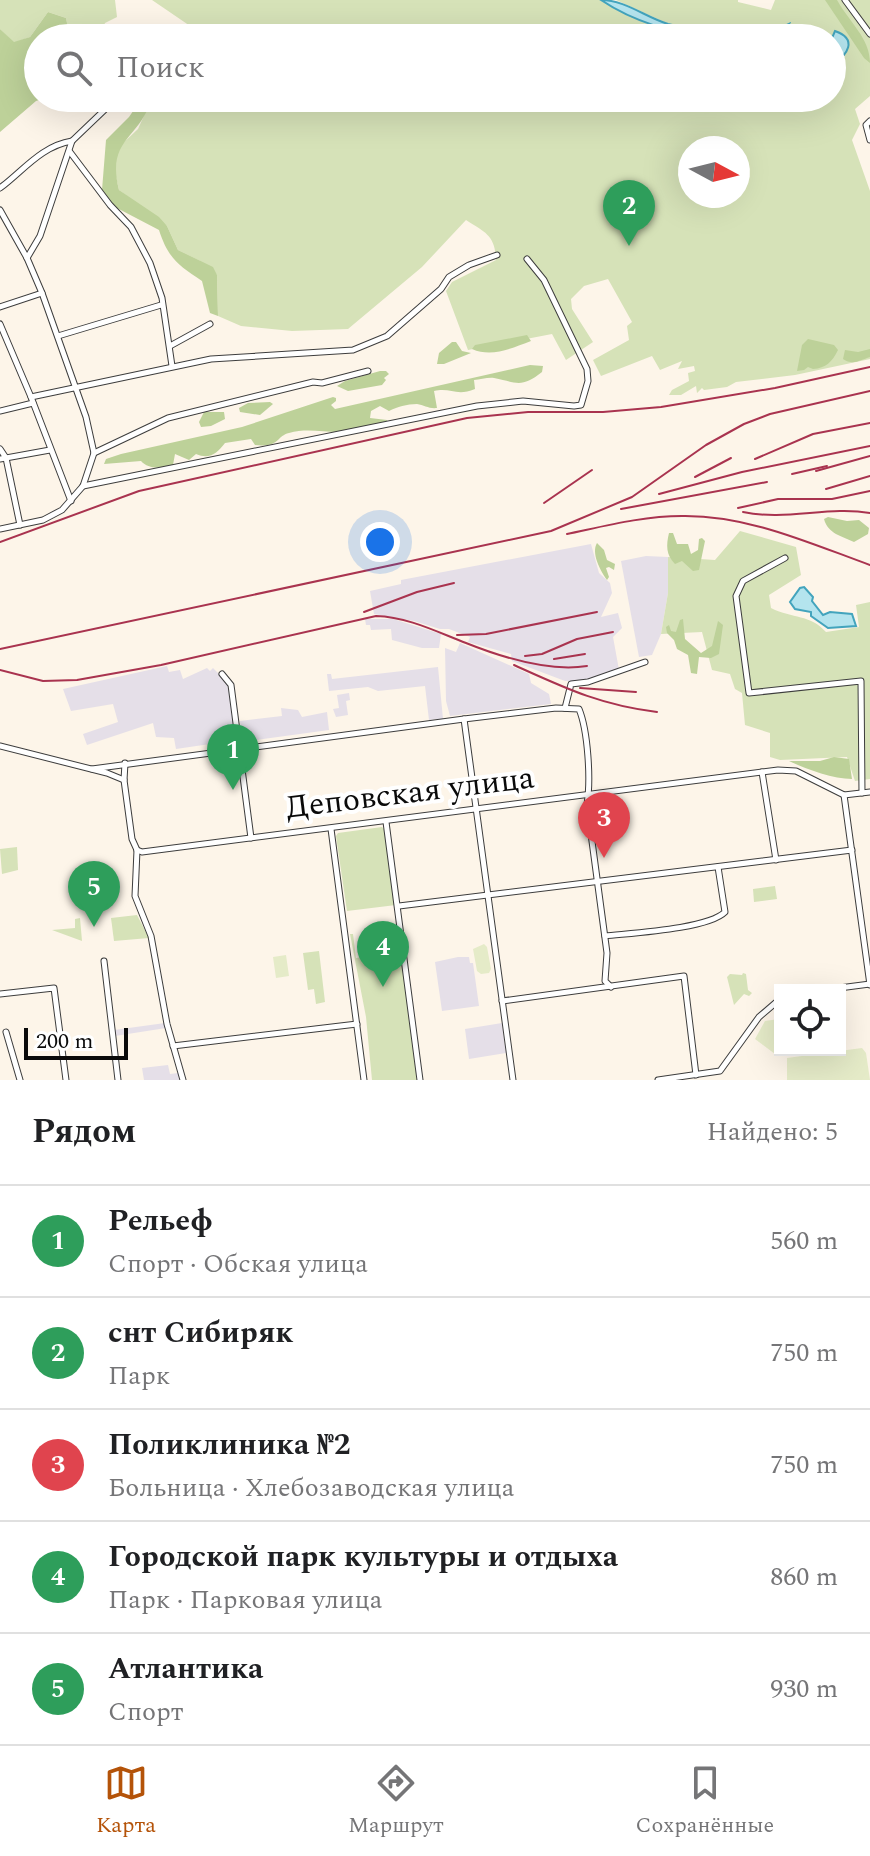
<!DOCTYPE html>
<html lang="ru">
<meta charset="utf-8">
<style>
:root{--surface:#fff;--page:#f2f2f2;--text:#202124;--muted:#757577;--line:#e0e0e0;--accent:#b45309}
body{margin:0;font-family:Spectral,serif;background:var(--page);color:var(--text)}
.controls{position:absolute;right:24px;bottom:24px;display:grid;overflow:hidden;border-radius:0px;box-shadow:0 8px 32px #0002}
.controls button{width:72px;height:72px;display:grid;place-items:center;padding:0;border:0;border-bottom:2px solid var(--line);background:var(--surface);color:var(--text);font:40px sans-serif}
.compass{position:absolute;left:678px;top:136px;width:72px;height:72px;border-radius:50%;background:var(--surface);box-shadow:0 8px 32px #0002;rotate:97deg}
.scale{position:absolute;left:24px;bottom:20px;width:104px;box-sizing:border-box;padding-left:8px;border:4px solid #0a0a0a;border-top:0;font-size:22px;line-height:28px;white-space:nowrap;color:#0a0a0a;-webkit-text-stroke:6px #fff;paint-order:stroke}
.you{position:absolute;left:380px;top:542px;width:28px;height:28px;margin:-20px;border:6px solid #fff;border-radius:50%;background:#1a73e8;box-shadow:0 0 0 12px #1a73e833}
.badge{display:grid;place-items:center;width:52px;height:52px;border-radius:50%;background:var(--accent);color:#fff;font-size:26px;font-weight:700}
.pin{position:absolute;translate:-50% -66px;filter:drop-shadow(0 2px 4px #0008)}
.pin::after{content:'';position:absolute;top:42px;width:28px;height:24px;background:inherit;clip-path:polygon(0 0,100% 0,50% 100%)}
.list{margin:0;padding:0;list-style:none}
h2{display:flex;justify-content:space-between;align-items:center;height:104px;margin:0;padding:0 32px;font-size:34px}
h2 small{font-size:26px;font-weight:400;color:var(--muted)}
.list li{display:grid;grid-template-columns:52px 1fr auto;gap:24px;align-items:center;box-sizing:border-box;height:112px;padding:0 32px;border-top:2px solid var(--line)}
.list b{display:block;font-size:30px;white-space:nowrap}
.list p{margin:0;font-size:26px;white-space:nowrap;color:var(--muted)}
.list em{font-size:26px;font-style:normal;color:var(--muted)}
.icon{flex:none;width:44px;height:44px;fill:none;stroke:currentColor;stroke-width:2;stroke-linecap:round;stroke-linejoin:round}
.map{position:relative;flex:none;width:870px;height:1080px;overflow:hidden}
.search{position:absolute;background:var(--surface);box-shadow:0 8px 32px #0002;left:24px;right:24px;top:24px;height:88px;display:flex;align-items:center;gap:20px;box-sizing:border-box;padding:0 28px;border-radius:44px;color:var(--muted);font-size:30px}
.sheet{height:664px;background:var(--surface)}
nav{display:flex;justify-content:space-around;align-items:center;box-sizing:border-box;height:112px;border-top:2px solid var(--line);background:var(--surface);font-size:22px;color:var(--muted)}
nav a{display:grid;justify-items:center;gap:4px}
nav .on{color:var(--accent)}
.map>svg:first-child{display:block}
.industrial{fill:#e5dfe8}
.green{fill:#d6e2b8;fill-rule:evenodd}
.forest{fill:#bdd199}
.pitch{fill:#e5ebc8}
.water{fill:#b4e4ee;stroke:#43a4bd;stroke-width:2}
.lines{fill:none;stroke-linecap:round;stroke-linejoin:round}
.minor-casing{stroke:#3d3d3d;stroke-width:7}
.minor{stroke:#fff;stroke-width:5}
.rail{stroke:#a9334f;stroke-width:2}
.labels{text-anchor:middle;dominant-baseline:central;stroke-width:8;stroke-linejoin:round;paint-order:stroke}
.street-label{font-size:32px;fill:#0a0a0a;stroke:#fff}
</style>
<div class="map">
<svg width="870" height="1080" viewBox="0 0 870 1080">
<rect width="100%" height="100%" fill="#fdf5e9"/>
<g class="industrial">
<polygon points="591,544 599,573 610,583 612,593 601,617 618,613 622,628 613,637 619,670 586,681 565,681 512,661 511,654 468,642 470,637 449,629 440,629 414,621 374,614 370,591 401,584 401,580"/>
<polygon points="646,556 668,557 668,593 661,634 652,655 639,657 621,561"/>
<polygon points="365,619 393,619 441,634 439,648 422,648 392,640 391,629 371,630 370,625 366,625"/>
<polygon points="460,643 529,674 531,683 549,694 551,704 450,716 446,701 445,648 456,652"/>
<polygon points="167,666 169,672 180,670 183,679 207,668 210,671 213,668 219,674 228,685 237,740 176,749 174,738 156,737 153,723 87,745 83,734 118,722 113,704 71,711 63,689"/>
<polygon points="438,667 443,719 429,720 425,686 378,691 368,687 329,691 327,674 331,674 332,679"/>
<polygon points="349,693 350,700 346,701 348,715 336,717 333,709 339,708 337,695"/>
<polygon points="281,708 298,710 302,717 327,712 329,730 242,742 240,721 282,716"/>
<polygon points="458,957 469,957 470,963 473,963 479,1006 442,1011 435,962"/>
<polygon points="165,1023 166,1028 115,1036 114,1030"/>
<polygon points="502,1023 506,1053 469,1059 465,1029"/>
<polygon points="168,1065 170,1074 178,1073 179,1080 144,1080 142,1068"/>
</g>
<g class="green">
<polygon points="0,0 115,0 117,17 105,23 99,38 70,38 66,18 48,12 30,37 14,43 0,29"/>
<path d="M 152,0 L 601,0 C 631,20 671,34 708,35 L 712,34 L 671,25 L 616,0 L 738,0 L 738,2 L 771,10 L 775,0 L 870,0 L 870,96 L 855,109 L 860,124 L 852,140 L 870,191 L 870,359 L 795,375 L 736,382 L 727,387 L 704,390 L 702,388 L 697,393 L 696,386 L 681,395 L 669,395 L 672,390 L 689,381 L 688,373 L 695,371 L 694,366 L 678,369 L 682,361 L 660,370 L 652,356 L 601,376 L 593,360 L 629,340 L 627,326 L 632,322 L 608,279 L 584,286 L 571,299 L 572,309 L 593,342 L 566,360 L 552,334 L 468,350 L 446,291 L 452,282 L 496,260 C 495,235 486,233 466,220 L 422,267 L 348,329 L 292,331 L 241,326 L 218,316 L 217,275 L 200,261 L 178,250 L 167,226 L 119,190 L 116,177 L 116,158 L 121,145 L 138,129 L 152,98 L 832,98 L 832,65 L 845,57 L 835,31 L 832,38 L 198,38 L 196,30 ZM 690,148 L 738,148 L 738,196 L 690,196 Z"/>
<path d="M 740,531 L 796,547 L 801,575 L 769,595 L 771,608 C 793,619 810,614 826,632 L 859,627 L 856,605 L 870,602 L 870,779 L 855,781 L 847,757 L 780,760 L 770,757 L 770,733 L 745,725 L 742,693 L 735,689 L 730,674 L 712,670 L 702,632 L 661,634 L 668,593 L 668,557 L 715,560 Z"/>
<polygon points="382,827 385,830 396,905 347,911 336,836 338,833"/>
<polygon points="17,847 18,870 2,874 0,849"/>
<polygon points="775,886 777,899 754,902 753,889"/>
<polygon points="137,915 149,938 114,941 111,918"/>
<polygon points="80,918 82,941 52,930 75,928 75,919"/>
<polygon points="350,934 353,934 356,958 401,951 417,1080 372,1080 366,1017"/>
<polygon points="319,951 325,1002 316,1004 314,989 308,990 303,953"/>
<polygon points="743,973 746,974 748,990 752,993 749,996 744,994 734,1005 727,977 730,974 742,975"/>
</g>
<g class="forest">
<path d="M 825,0 L 837,0 C 849,22 870,38 870,63 L 864,58 Z"/>
<polygon points="48,12 66,18 70,38 38,38 38,98 45,98 36,101 0,132 0,29 14,42 30,37"/>
<path d="M 142,98 L 152,98 C 139,141 106,138 119,190 L 159,217 L 167,226 L 178,250 L 213,267 L 217,275 L 218,316 L 210,313 L 202,281 C 178,265 168,258 159,230 L 115,207 L 102,190 L 106,140 L 129,117 Z"/>
<path d="M 527,335 L 531,341 C 512,348 492,358 472,349 L 475,345 Z"/>
<path d="M 808,339 L 834,345 L 838,350 C 832,362 826,368 813,369 L 808,367 L 804,370 L 797,371 L 802,345 Z"/>
<polygon points="452,342 456,342 462,351 471,353 444,364 437,364 439,353"/>
<path d="M 870,349 L 870,357 C 860,360 853,366 843,359 L 845,350 L 858,352 Z"/>
<path d="M 530,365 L 543,366 L 542,372 C 521,389 516,382 494,378 C 488,377 480,380 474,380 L 475,389 C 456,397 451,387 434,391 L 437,408 C 429,409 424,405 417,404 C 407,404 397,407 389,411 L 380,406 L 371,411 L 370,418 L 387,420 L 388,423 C 373,426 354,433 338,432 C 322,432 306,428 289,433 C 276,436 280,448 255,445 L 251,439 L 225,443 C 217,453 210,460 196,454 L 189,460 L 175,454 L 173,465 C 162,468 149,470 141,461 L 104,464 L 106,459 L 121,454 L 242,427 L 333,397 L 336,398 L 336,401 L 331,405 L 335,409 Z"/>
<polygon points="380,371 386,371 389,374 384,378 386,380 382,385 348,391 337,386 345,381"/>
<polygon points="270,402 273,404 260,415 240,412 239,408 248,403"/>
<polygon points="204,412 224,412 225,419 211,426 201,427 199,422"/>
<path d="M 828,517 L 847,521 L 859,520 L 869,528 L 868,534 L 854,542 C 842,536 828,534 824,519 Z"/>
<path d="M 669,533 L 673,533 L 677,544 L 688,544 L 691,554 L 698,550 L 699,539 L 702,538 L 705,541 L 699,570 L 693,571 L 682,561 L 675,564 C 666,555 666,545 669,533 Z"/>
<path d="M 597,543 L 604,550 L 607,560 L 615,564 L 614,570 L 609,567 L 606,568 L 609,577 L 607,580 C 600,570 591,553 597,543 Z"/>
<polygon points="683,619 685,639 701,653 712,646 718,621 723,625 719,654 711,658 699,657 697,674 691,673 688,655 677,649 674,640 667,633 666,627 669,625 671,631 676,632 680,620"/>
<path d="M 834,757 L 849,759 L 852,779 C 833,779 806,769 789,761 L 820,761 Z"/>
</g>
<g class="pitch">
<polygon points="484,944 487,947 491,969 489,973 481,974 477,971 473,949"/>
<polygon points="286,955 289,976 276,978 273,957"/>
<polygon points="780,1006 780,1050 801,1050 775,1054 755,1039 765,1021 779,1019 777,1008"/>
<polygon points="862,1048 866,1053 870,1080 787,1080 787,1058"/>
</g>
<g class="water">
<path d="M 601,0 C 625,0 645,17 668,24 C 683,28 699,26 713,34 C 679,38 629,19 601,0 Z"/>
<polygon points="789,24 782,38 728,38 722,36 772,32"/>
<path d="M 835,31 C 858,39 848,55 832,65 L 832,38 Z"/>
<polygon points="804,587 813,597 812,601 823,615 830,612 852,614 856,626 828,628 811,616 811,612 795,609 790,602 800,588"/>
</g>
<g class="lines">
<defs>
<g id="minor">
<polyline points="845,0 870,34"/>
<polyline points="123,34 124,38"/>
<polyline points="870,121 866,125 870,140"/>
<polyline points="70,152 110,205 131,227 150,263 162,298 172,366"/>
<path d="M 0,188 C 23,171 41,146 72,141"/>
<polyline points="0,210 27,258 42,293 86,417 94,453 83,486 62,510 43,520 0,529"/>
<polyline points="27,258 40,236 72,141 117,98"/>
<polyline points="0,307 42,293"/>
<polyline points="0,324 31,397 71,501"/>
<polyline points="58,336 161,305"/>
<polyline points="170,346 210,324"/>
<polyline points="31,397 211,359 353,350 387,336 441,289 449,277 469,265 497,255"/>
<polyline points="0,411 33,403"/>
<polyline points="0,449 6,458 20,525"/>
<polyline points="94,453 168,418 313,382 322,383 368,371"/>
<polyline points="0,459 50,450"/>
<polyline points="83,486 477,406 523,401 574,406 581,405 588,381 587,369 544,280 527,259"/>
<polyline points="785,558 743,581 736,596 749,693 861,681 862,793"/>
<polyline points="222,674 231,685 251,838"/>
<polyline points="565,708 571,684 588,682 645,662"/>
<polyline points="464,719 513,1080"/>
<polyline points="0,746 107,773 124,780"/>
<polyline points="125,763 124,780 132,839 137,850 135,896 151,936 167,1024 183,1080"/>
<path d="M 92,769 L 464,719 L 556,708 L 579,709 C 588,731 591,780 587,804 L 607,953 L 605,981 L 611,987"/>
<polyline points="762,772 776,860"/>
<polyline points="844,795 870,985"/>
<polyline points="386,822 420,1080"/>
<polyline points="331,829 364,1080"/>
<polyline points="137,850 142,852 778,770 796,771 844,795 870,792"/>
<polyline points="399,906 852,850"/>
<path d="M 605,936 C 631,933 708,929 725,912 L 718,867"/>
<polyline points="104,961 118,1080"/>
<polyline points="824,990 870,984"/>
<polyline points="0,994 54,988 66,1080"/>
<polyline points="502,1001 684,976 696,1075"/>
<polyline points="6,1032 20,1080"/>
<polyline points="173,1046 357,1024"/>
<polyline points="658,1080 720,1071 759,1017 780,999"/>
</g>
</defs>
<use href="#minor" class="minor-casing"/>
<use href="#minor" class="minor"/>
<g class="rail">
<polyline points="755,459 813,434 870,423"/>
<polyline points="816,471 870,456"/>
<polyline points="792,474 827,466"/>
<polyline points="695,477 731,458"/>
<polyline points="826,489 870,476"/>
<polyline points="659,494 742,472 870,446"/>
<polyline points="544,503 592,470"/>
<polyline points="738,508 778,499 832,499 870,491"/>
<polyline points="621,509 767,482"/>
<path d="M 743,512 C 786,521 828,506 870,513"/>
<path d="M 567,534 C 605,526 643,516 682,516 C 748,515 809,543 870,565"/>
<polyline points="0,542 139,491 467,418 528,412 603,412 661,407 775,388 870,367"/>
<polyline points="364,612 417,592 454,583"/>
<polyline points="457,635 486,634 597,612"/>
<polyline points="0,649 551,531 632,497 706,445 744,424 770,414 870,391"/>
<polyline points="525,656 542,654 577,639 613,632"/>
<polyline points="554,659 585,654"/>
<path d="M 514,665 C 565,688 600,705 657,712"/>
<path d="M 0,670 L 43,681 L 77,680 L 161,665 L 376,616 C 408,617 437,632 466,643 C 501,657 549,672 587,666"/>
<polyline points="580,688 636,692"/>
</g>
</g>
<g class="labels">
<g class="street-label">
<text transform="translate(410 793) rotate(-7)">Деповская улица</text>
</g>
</g>
</svg>
<div class="controls">
<button><svg class="icon" aria-label="locate" viewBox="0 0 24 24"><circle cx="12" cy="12" r="6"/><path d="M12 2v4M12 18v4M2 12h4M18 12h4"/></svg></button>
</div>
<svg class="compass" viewBox="-18 -18 36 36"><path d="M0-13l5 13h-10z" fill="#e53935"/><path d="M0 13l5-13h-10z" fill="#757577"/></svg>
<div class="scale">200 m</div>
<div class="you"></div>
<div class="pin badge" style="left:233px;top:790px;background:#2e9e5b">1</div>
<div class="pin badge" style="left:629px;top:246px;background:#2e9e5b">2</div>
<div class="pin badge" style="left:604px;top:858px;background:#e0444e">3</div>
<div class="pin badge" style="left:383px;top:987px;background:#2e9e5b">4</div>
<div class="pin badge" style="left:94px;top:927px;background:#2e9e5b">5</div>
<div class="search"><svg class="icon" aria-label="search" viewBox="0 0 24 24"><circle cx="10" cy="10" r="6"/><path d="M15 15l6 6"/></svg>Поиск</div>
</div>
<section class="sheet">
<h2>Рядом<small>Найдено: 5</small></h2>
<ul class="list">
<li><span class="badge" style="background:#2e9e5b">1</span><div><b>Рельеф</b><p>Спорт · Обская улица</p></div><em>560 m</em></li>
<li><span class="badge" style="background:#2e9e5b">2</span><div><b>снт Сибиряк</b><p>Парк</p></div><em>750 m</em></li>
<li><span class="badge" style="background:#e0444e">3</span><div><b>Поликлиника №2</b><p>Больница · Хлебозаводская улица</p></div><em>750 m</em></li>
<li><span class="badge" style="background:#2e9e5b">4</span><div><b>Городской парк культуры и отдыха</b><p>Парк · Парковая улица</p></div><em>860 m</em></li>
<li><span class="badge" style="background:#2e9e5b">5</span><div><b>Атлантика</b><p>Спорт</p></div><em>930 m</em></li>
</ul>
</section>
<nav>
<a class="on"><svg class="icon" aria-label="map" viewBox="0 0 24 24"><path d="M3 6l6-2 6 2 6-2v14l-6 2-6-2-6 2zM9 4v14M15 6v14"/></svg>Карта</a>
<a><svg class="icon" aria-label="directions" viewBox="0 0 24 24"><path d="M12 3l9 9-9 9-9-9zM9 14v-3h6M13 9l2 2-2 2"/></svg>Маршрут</a>
<a><svg class="icon" aria-label="saved" viewBox="0 0 24 24"><path d="M7 4h10v16l-5-4-5 4z"/></svg>Сохранённые</a>
</nav>
